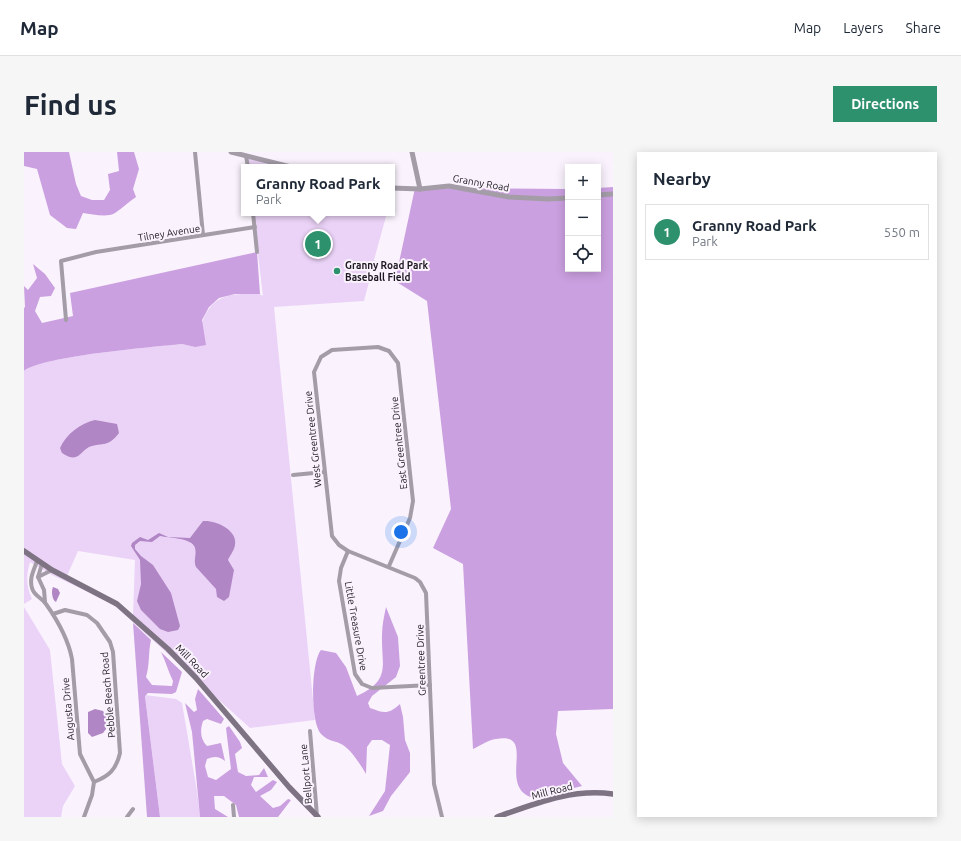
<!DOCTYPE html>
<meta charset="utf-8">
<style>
:root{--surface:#fff;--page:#f6f6f7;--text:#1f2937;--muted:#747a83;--line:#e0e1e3;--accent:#2d916d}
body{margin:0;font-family:Ubuntu,sans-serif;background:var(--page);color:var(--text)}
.controls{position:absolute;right:12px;top:12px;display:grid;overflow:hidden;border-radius:0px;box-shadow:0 2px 10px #0003}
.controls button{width:36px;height:36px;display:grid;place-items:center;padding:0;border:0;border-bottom:1px solid var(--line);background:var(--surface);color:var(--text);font:20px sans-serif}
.you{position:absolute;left:377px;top:380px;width:14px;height:14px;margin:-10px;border:3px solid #fff;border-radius:50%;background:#1a73e8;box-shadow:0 0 0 6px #1a73e833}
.badge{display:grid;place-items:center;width:26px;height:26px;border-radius:50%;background:var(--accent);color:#fff;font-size:13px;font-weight:700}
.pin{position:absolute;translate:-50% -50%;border:2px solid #fff;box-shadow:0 1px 4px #0006}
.popup{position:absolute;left:217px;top:12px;width:154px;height:52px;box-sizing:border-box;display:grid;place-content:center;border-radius:0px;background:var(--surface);filter:drop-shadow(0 1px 3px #0005);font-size:13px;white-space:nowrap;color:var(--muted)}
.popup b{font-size:15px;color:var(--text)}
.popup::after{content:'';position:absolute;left:50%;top:100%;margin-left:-8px;border:8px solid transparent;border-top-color:var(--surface)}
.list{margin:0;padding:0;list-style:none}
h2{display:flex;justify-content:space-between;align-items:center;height:52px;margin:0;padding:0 16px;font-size:17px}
h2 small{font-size:13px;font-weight:400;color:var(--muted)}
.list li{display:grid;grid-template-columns:26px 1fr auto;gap:12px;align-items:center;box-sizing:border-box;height:56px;margin:0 8px 8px;padding:0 8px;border:1px solid var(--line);border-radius:0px}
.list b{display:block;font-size:15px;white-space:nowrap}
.list p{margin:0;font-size:13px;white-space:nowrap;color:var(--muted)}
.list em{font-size:13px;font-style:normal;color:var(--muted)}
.icon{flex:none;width:22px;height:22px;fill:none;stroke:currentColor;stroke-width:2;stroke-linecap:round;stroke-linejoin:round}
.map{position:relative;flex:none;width:589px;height:665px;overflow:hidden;border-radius:0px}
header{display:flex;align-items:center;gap:24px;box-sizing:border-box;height:56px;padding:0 20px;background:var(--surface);border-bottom:1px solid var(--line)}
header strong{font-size:19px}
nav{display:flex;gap:22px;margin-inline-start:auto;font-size:14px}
.intro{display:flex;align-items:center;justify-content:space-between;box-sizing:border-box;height:96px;padding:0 24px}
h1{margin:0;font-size:28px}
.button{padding:10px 18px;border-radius:0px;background:var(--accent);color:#fff;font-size:14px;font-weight:700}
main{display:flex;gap:24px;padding:0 24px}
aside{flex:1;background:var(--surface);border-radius:0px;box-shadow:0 2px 10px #0003}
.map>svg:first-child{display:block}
.green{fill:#ebd3f7;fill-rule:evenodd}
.forest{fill:#cba0e0}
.water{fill:#b086c4}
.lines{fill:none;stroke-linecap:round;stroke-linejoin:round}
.minor{stroke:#a49da8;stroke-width:4}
.tertiary{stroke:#a49da8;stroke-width:5}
.secondary{stroke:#7d7382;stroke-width:5.5}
.poi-dot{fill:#2d916d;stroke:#faf3fd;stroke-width:1.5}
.labels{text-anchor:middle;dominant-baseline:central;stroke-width:4;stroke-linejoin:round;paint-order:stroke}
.street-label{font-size:10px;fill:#1e1821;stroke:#faf3fd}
.poi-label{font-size:10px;font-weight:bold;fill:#1e1821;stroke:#faf3fd;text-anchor:start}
</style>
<header>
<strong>Map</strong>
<nav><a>Map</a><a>Layers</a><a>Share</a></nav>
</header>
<div class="intro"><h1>Find us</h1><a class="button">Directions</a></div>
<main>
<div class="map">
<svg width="589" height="665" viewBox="0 0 589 665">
<rect width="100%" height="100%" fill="#faf3fd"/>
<g class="green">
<polygon points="222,4 272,15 224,15"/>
<path d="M 229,61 L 363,61 L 350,108 L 353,110 L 349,115 L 340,149 L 250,155 L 291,568 L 226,576 L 92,455 L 79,447 L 28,423 L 6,410 C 2,424 2,434 8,447 L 0,452 L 0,219 C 18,204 129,195 158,192 L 171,195 C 179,165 183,143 218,142 C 225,142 234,140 239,144 ZM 54,399 L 111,408 L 109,463 L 43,424 Z"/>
<polygon points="0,455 26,498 38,612 51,634 39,654 37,665 0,665"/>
<polygon points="121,543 152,547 158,551 173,639 176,665 136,665"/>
</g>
<g class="forest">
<path d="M 0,0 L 45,0 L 52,32 L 57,44 L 68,48 L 80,48 L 86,38 L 84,22 L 95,19 L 93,0 L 110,0 L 115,17 L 109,37 L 112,45 C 104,50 99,56 91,61 C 83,66 68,62 59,61 L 52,77 L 43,76 L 26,63 L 13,17 L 0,14 Z"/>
<path d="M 589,35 L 589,557 L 534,559 L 532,582 L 539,611 L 558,634 L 510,646 C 471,636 515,579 472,587 C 464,588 456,594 449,597 L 439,412 L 409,396 L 427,357 L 403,149 L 371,129 L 391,36 L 544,37 L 544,117 L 574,117 L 574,36 Z"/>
<path d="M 233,100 L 236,142 L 211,142 L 195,146 L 185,155 L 178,168 L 182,193 L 171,195 L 158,192 C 129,195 18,204 0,219 L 0,156 L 1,155 L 0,134 L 4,138 L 13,126 L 9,112 L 21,122 L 31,136 L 27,144 L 16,145 L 11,159 L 18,171 L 49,164 L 46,141 Z"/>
<path d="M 362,455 L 374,485 L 376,514 L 372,525 L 348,544 L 344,551 L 346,556 C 360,561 364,563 376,552 L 379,565 L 381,588 L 386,601 L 386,620 L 367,644 L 359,659 L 345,664 L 361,639 L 366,593 L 358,588 L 348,588 L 343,595 L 342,622 C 336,612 328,599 319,593 C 311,588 305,590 297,582 C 286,570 287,510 297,498 L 312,501 L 322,515 L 333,544 C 368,528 357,513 358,483 C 358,474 360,464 362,455 Z"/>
<path d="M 109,471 L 127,488 C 124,502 126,512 122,525 L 128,533 L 148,534 L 149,529 C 144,519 142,510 137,500 L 158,520 L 152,540 L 148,542 L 124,541 L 121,544 L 136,665 L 123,665 Z"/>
<path d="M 174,537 L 200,567 L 197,572 L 183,567 L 179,569 C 176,578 176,587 183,594 L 197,591 L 201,609 C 195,604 190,604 183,607 L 181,614 L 184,625 L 192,628 L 207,617 L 202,576 L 205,574 L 216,590 L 218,596 L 211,602 L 214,620 L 222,624 L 235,623 L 240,616 L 244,625 L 230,625 L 227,633 L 232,640 L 249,628 L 253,630 L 247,638 L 236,644 L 249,656 L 256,654 L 264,647 L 267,648 L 254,665 L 215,665 L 212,653 L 200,644 L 190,644 L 191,657 L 204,665 L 176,665 L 168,580 L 161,551 L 170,560 L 173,558 L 171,547 Z"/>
</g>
<g class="water">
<path d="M 71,268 L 93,272 L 95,281 C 85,294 81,291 68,294 C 56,297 56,313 38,301 L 36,296 C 42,282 57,271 71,268 Z"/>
<path d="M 179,369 C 192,368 214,378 211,393 C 210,399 206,403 204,408 L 210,418 L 205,445 L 200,449 L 193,445 L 192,437 L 172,415 C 169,408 173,403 171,396 C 169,386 145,386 136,384 L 128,390 L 116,389 L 111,393 L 111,397 L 117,404 L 129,413 L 147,441 L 156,474 L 154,478 L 144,480 L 136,477 L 117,458 L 113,449 L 117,432 L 116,408 L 107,394 L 108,391 L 116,385 L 124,388 L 135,381 L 144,385 L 166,386 Z"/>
<path d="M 29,435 L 34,437 L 36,441 L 32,450 C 28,448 27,439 29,435 Z"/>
<polygon points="71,557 79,559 82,564 82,577 79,581 68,585 64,581 64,560"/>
</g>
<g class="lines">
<g class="minor">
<polyline points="171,0 179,83"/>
<polyline points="222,4 224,15"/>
<polyline points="229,61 233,100"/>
<polyline points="42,168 37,109 72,100 231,75"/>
<polyline points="269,323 300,320"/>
<polyline points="324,399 317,416 315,429 331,522 338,532 348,536 406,533"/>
<path d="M 13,409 C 10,418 5,426 8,436 C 10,444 17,445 22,452 C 34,469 44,486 48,507 L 56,602 L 70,630 L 68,643 L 60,665"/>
<polyline points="365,414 386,366 389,349 374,211 365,199 354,195 308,198 297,205 290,220 308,384 315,393 324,399 391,426 396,430 402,441 410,632 418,665"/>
<polyline points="14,425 18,412"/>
<polyline points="21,450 20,438 14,425 28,418"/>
<path d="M 29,462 L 41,458 L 63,463 L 73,471 L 86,490 L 89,500 L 96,601 C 92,618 85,624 70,630"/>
<polyline points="286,579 293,664"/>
<polyline points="209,653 210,665"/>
<polyline points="103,665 109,657"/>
</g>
<g class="tertiary">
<polyline points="207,0 267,15"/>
<polyline points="388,0 396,37"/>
<polyline points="368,36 396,37 425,34 485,45 524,47 544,46"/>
<polyline points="574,43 589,42"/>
</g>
<g class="secondary">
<polyline points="0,399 28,418 93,452 144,497 172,526 265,635 294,665"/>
<path d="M 473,665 C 510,652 548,636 589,642"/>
</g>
</g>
<circle class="poi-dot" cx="313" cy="119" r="4"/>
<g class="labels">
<g class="street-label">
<text transform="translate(457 31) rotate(10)">Granny Road</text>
<text transform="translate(145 81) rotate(-9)">Tilney Avenue</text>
<text transform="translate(289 287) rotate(-96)">West Greentree Drive</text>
<text transform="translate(375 291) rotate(-96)">East Greentree Drive</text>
<text transform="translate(332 474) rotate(80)">Little Treasure Drive</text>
<text transform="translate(397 508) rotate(-92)">Greentree Drive</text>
<text transform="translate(168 509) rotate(46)">Mill Road</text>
<text transform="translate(84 543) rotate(-95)">Pebble Beach Road</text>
<text transform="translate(44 557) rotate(-95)">Augusta Drive</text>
<text transform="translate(282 622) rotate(-95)">Bellport Lane</text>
<text transform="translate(528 639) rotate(-14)">Mill Road</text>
</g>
<g class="poi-label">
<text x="321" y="113">Granny Road Park<tspan x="321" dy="12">Baseball Field</tspan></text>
</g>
</g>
</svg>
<div class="controls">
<button>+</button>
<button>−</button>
<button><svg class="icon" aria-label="locate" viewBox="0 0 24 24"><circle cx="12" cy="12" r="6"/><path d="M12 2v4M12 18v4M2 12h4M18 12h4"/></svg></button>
</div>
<div class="you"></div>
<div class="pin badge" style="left:294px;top:92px">1</div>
<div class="popup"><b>Granny Road Park</b>Park</div>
</div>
<aside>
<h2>Nearby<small></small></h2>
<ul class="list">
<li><span class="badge">1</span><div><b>Granny Road Park</b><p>Park</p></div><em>550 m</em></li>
</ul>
</aside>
</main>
